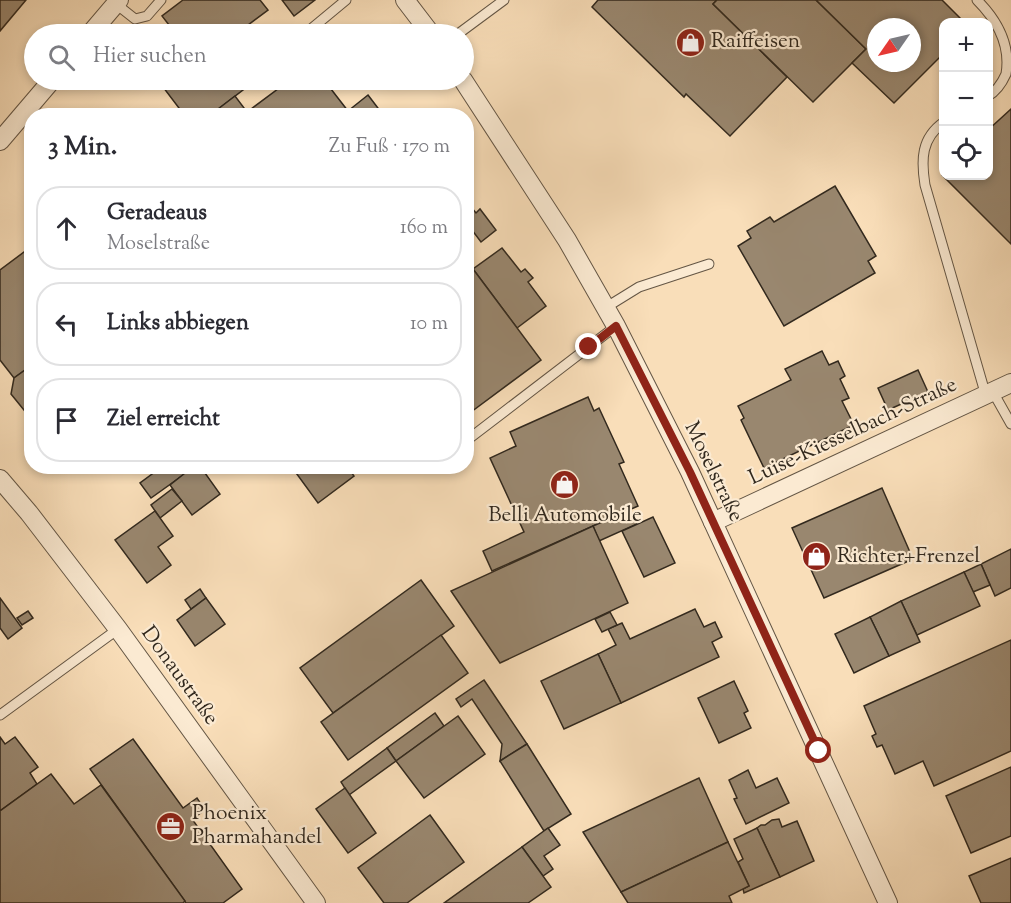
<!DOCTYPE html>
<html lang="de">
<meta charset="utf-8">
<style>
:root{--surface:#fff;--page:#f7f7f7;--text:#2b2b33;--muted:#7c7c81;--line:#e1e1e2}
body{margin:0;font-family:"Sorts Mill Goudy",serif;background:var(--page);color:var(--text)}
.controls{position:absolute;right:18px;top:18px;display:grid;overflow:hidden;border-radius:12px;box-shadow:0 3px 9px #0003}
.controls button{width:54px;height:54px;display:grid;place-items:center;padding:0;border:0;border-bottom:2px solid var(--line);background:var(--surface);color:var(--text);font:30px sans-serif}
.compass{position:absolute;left:867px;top:18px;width:54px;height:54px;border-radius:50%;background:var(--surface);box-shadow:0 3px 9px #0003;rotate:236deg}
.stop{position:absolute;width:18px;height:18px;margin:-14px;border:4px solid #8f2418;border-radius:50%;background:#fff}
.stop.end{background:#8f2418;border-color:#fff;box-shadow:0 2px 6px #0008}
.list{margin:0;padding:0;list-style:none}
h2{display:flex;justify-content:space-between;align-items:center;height:78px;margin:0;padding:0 24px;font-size:26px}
h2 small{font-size:20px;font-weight:400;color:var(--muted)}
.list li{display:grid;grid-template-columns:39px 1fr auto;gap:18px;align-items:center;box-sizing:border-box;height:84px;margin:0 12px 12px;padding:0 12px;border:2px solid var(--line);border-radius:24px}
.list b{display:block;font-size:22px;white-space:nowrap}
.list p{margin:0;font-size:20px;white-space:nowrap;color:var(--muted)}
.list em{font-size:20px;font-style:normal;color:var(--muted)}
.icon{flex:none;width:33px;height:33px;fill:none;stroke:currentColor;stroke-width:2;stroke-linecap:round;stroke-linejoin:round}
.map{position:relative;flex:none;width:1011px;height:903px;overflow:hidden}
.search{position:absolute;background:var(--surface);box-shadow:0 3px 9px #0003;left:24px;top:24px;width:450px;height:66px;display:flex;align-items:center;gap:15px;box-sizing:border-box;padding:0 21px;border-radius:33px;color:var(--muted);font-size:22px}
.panel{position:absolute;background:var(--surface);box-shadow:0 3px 9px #0003;left:24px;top:108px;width:450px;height:366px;border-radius:24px}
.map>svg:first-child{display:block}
.building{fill:#99876f;stroke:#32291e;stroke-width:1.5;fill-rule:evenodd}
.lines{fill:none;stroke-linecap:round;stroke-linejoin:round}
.lane-casing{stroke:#645645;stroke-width:11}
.street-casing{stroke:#645645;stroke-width:20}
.lane{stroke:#fbead2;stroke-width:9}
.street{stroke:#fbead2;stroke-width:18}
.route{stroke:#8f2418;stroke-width:8}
.labels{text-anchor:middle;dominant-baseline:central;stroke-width:4.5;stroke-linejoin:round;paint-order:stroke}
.poi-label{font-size:21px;fill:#32291e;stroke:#fbead2;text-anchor:start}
.street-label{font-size:21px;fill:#32291e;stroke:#fbead2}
</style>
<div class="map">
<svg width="1011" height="903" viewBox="0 0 1011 903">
<rect width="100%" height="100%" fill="#f9deb9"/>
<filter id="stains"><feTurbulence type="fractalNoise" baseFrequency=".00333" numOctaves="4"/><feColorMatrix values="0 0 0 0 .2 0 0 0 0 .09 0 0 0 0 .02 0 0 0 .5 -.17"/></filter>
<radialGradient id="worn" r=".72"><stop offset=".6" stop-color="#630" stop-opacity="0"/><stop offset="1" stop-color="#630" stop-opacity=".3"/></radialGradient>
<g class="building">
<polygon points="0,0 26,0 0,31"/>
<polygon points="183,0 260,0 268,10 236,34 176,34 162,16"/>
<polygon points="282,0 315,0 294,16"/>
<polygon points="598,0 717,0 713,4 787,77 730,136 686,94 684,97 592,7"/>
<polygon points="717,0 816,0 866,49 813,102 713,4"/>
<path d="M 816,0 L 942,0 L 964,22 L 944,22 L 944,53 L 894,103 L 852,63 L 866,49 ZM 876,27 L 912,27 L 912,63 L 876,63 Z"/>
<polygon points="173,80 256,80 209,116 185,116 163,87"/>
<polygon points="290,80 324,80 348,111 343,116 209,116 235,96 247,112"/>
<polygon points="368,95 384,116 343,116 348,111"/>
<polygon points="1011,109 1011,244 942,175 944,173 944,176 988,176 988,130"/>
<polygon points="835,186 876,256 868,261 875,273 784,326 738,246 751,238 747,231 770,217 774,222"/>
<polygon points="466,201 476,213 480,209 496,230 481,242 472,230 466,234"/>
<polygon points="32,246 32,365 14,378 0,360 0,270"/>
<polygon points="502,248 521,272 525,269 533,278 528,282 546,306 517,328 473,269"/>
<polygon points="473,269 541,360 471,412 466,405 466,274"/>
<polygon points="822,351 829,365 838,361 845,376 840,379 849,398 842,401 854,425 764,468 741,420 744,418 738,406 791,380 785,369"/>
<polygon points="32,365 32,420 11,394 14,378"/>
<polygon points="918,370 928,392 888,410 878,388"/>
<polygon points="588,397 594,411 599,408 624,462 619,464 638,506 492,571 483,551 524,532 490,458 516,446 510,432"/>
<polygon points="163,466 193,468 151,498 140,483"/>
<polygon points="194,466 200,466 220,494 192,515 170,485"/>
<polygon points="291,466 347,466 354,476 318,503"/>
<polygon points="882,488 913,559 824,598 792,528"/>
<polygon points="172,489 182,501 160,518 151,505"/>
<polygon points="629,510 637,524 599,541 593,526"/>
<polygon points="155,511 173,536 158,547 171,565 147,583 115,540"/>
<polygon points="653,517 675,563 644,577 622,531"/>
<polygon points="593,526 628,603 500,663 451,591"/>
<polygon points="1011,549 1011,588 995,596 981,564"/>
<polygon points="981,564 990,585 973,592 964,572"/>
<polygon points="964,572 980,606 917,635 901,601"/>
<polygon points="421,580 454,626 333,713 300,668"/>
<polygon points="200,589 206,598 191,609 185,600"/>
<polygon points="0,598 22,628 8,639 0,628"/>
<polygon points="206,598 225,624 195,646 177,620"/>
<polygon points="901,601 920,642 889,656 870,617"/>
<polygon points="695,609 704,627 715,622 722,637 712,642 719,657 621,703 598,654 616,645 608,629 622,623 630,639"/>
<polygon points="28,611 33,618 22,625 17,618"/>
<polygon points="610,612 617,625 602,632 595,619"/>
<polygon points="870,617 889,656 854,673 835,634"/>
<polygon points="441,635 468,673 348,760 321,722"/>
<polygon points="1011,640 1011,751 934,786 923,761 895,774 882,745 877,747 872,736 876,734 864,706"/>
<polygon points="598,654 621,703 564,729 541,681"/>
<polygon points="484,680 527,744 500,761 502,744 472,699 461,707 456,699"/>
<polygon points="734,681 748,711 744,713 751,728 719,743 698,698"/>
<polygon points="435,713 444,726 396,761 387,748"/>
<polygon points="458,716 485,754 424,798 396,761"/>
<polygon points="0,737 5,744 15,737 38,767 30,773 37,784 0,811"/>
<polygon points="133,739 183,808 197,798 205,810 192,819 242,889 223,903 186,903 90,769"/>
<polygon points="527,744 571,814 544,831 500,761"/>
<polygon points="387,748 396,761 349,795 341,782"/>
<polygon points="1011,767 1011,836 971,853 946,796"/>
<polygon points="748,770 756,788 777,778 789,803 746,824 734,799 737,798 729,780"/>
<polygon points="51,774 74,804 101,785 185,901 183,903 0,903 0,811"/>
<polygon points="699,778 728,842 621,892 583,832"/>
<polygon points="345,788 376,833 348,853 316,809"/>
<polygon points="430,815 464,862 407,903 384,903 358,868"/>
<polygon points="779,819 782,827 797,821 814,861 780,877 757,828 761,825 765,825 772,820"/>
<polygon points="548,828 560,845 544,856 553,869 543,876 522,847"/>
<polygon points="757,828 780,877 744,893 743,889 749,886 738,862 743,859 734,839"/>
<polygon points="728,842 749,886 729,896 732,903 628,903 621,892"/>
<polygon points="522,847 551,887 528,903 444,903"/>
<polygon points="1011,858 1011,903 981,903 969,876"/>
</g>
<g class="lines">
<defs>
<g id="lane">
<path d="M 977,0 C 997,20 1011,44 1006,74 C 1002,83 997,91 988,96"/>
<polyline points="116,4 135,19 147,16 161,0"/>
<polyline points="305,34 346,0"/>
<polyline points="458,34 504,0"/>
<path d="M 944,122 C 921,138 921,160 925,185 L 986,396"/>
<polyline points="605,308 639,287 709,264"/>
<polyline points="993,392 1011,424"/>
<polyline points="466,441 616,326"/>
<polyline points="0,715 118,629"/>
</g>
<g id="street">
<polyline points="405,0 431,34"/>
<polyline points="90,34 119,0"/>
<polyline points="463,80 567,240 616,326 690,472 888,903"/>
<polyline points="0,141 52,80"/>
<polyline points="0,479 29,513 118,629 316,903"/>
<polyline points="713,522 1011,383"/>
</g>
</defs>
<use href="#lane" class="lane-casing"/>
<use href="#street" class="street-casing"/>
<use href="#lane" class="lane"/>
<use href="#street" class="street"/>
</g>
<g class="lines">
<polyline class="route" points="589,347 616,326 690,472 819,751"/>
</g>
<defs>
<symbol id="shop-disc" viewBox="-11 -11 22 22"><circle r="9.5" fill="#8f2418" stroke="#fbead2"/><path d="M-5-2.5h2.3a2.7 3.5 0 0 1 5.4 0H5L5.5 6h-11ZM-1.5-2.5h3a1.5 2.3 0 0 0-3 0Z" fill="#fff"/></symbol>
<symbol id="office-disc" viewBox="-11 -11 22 22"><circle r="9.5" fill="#8f2418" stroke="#fbead2"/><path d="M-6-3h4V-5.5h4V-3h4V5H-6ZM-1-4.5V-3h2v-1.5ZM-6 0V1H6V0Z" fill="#fff"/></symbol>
</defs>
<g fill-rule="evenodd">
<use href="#shop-disc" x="674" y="26" width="33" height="33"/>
<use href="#shop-disc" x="548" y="468" width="33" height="33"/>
<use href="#shop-disc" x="800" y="540" width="33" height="33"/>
<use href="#office-disc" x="154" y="810" width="33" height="33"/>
</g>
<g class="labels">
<g class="poi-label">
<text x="711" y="42">Raiffeisen</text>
<text x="565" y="516" text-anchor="middle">Belli Automobile</text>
<text x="837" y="557">Richter+Frenzel</text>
<text x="192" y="814">Phoenix<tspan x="192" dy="24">Pharmahandel</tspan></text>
</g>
<g class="street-label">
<text transform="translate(853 432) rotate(-25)">Luise-Kiesselbach-Straße</text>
<text transform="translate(713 472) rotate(64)">Moselstraße</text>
<text transform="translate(179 676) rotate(54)">Donaustraße</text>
</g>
</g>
<rect width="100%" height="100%" filter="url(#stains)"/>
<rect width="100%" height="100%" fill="url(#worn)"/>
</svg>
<div class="controls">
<button>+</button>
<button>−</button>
<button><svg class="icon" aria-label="locate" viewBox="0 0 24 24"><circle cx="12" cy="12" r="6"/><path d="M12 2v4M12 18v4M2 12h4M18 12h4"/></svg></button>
</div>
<svg class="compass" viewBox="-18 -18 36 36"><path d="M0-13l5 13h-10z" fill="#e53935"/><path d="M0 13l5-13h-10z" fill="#7c7c81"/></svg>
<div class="stop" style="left:819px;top:751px"></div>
<div class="stop end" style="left:589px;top:347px"></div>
<div class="search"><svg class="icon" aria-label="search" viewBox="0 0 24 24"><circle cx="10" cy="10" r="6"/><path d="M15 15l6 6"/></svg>Hier suchen</div>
<section class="panel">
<h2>3 Min.<small>Zu Fuß · 170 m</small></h2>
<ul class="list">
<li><svg class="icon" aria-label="ahead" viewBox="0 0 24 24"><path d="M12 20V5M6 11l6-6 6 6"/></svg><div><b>Geradeaus</b><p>Moselstraße</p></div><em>160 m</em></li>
<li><svg class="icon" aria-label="left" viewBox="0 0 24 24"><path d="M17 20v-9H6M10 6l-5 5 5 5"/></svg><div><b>Links abbiegen</b></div><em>10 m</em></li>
<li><svg class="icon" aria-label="arrive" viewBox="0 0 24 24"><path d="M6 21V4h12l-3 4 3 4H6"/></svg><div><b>Ziel erreicht</b></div></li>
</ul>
</section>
</div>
